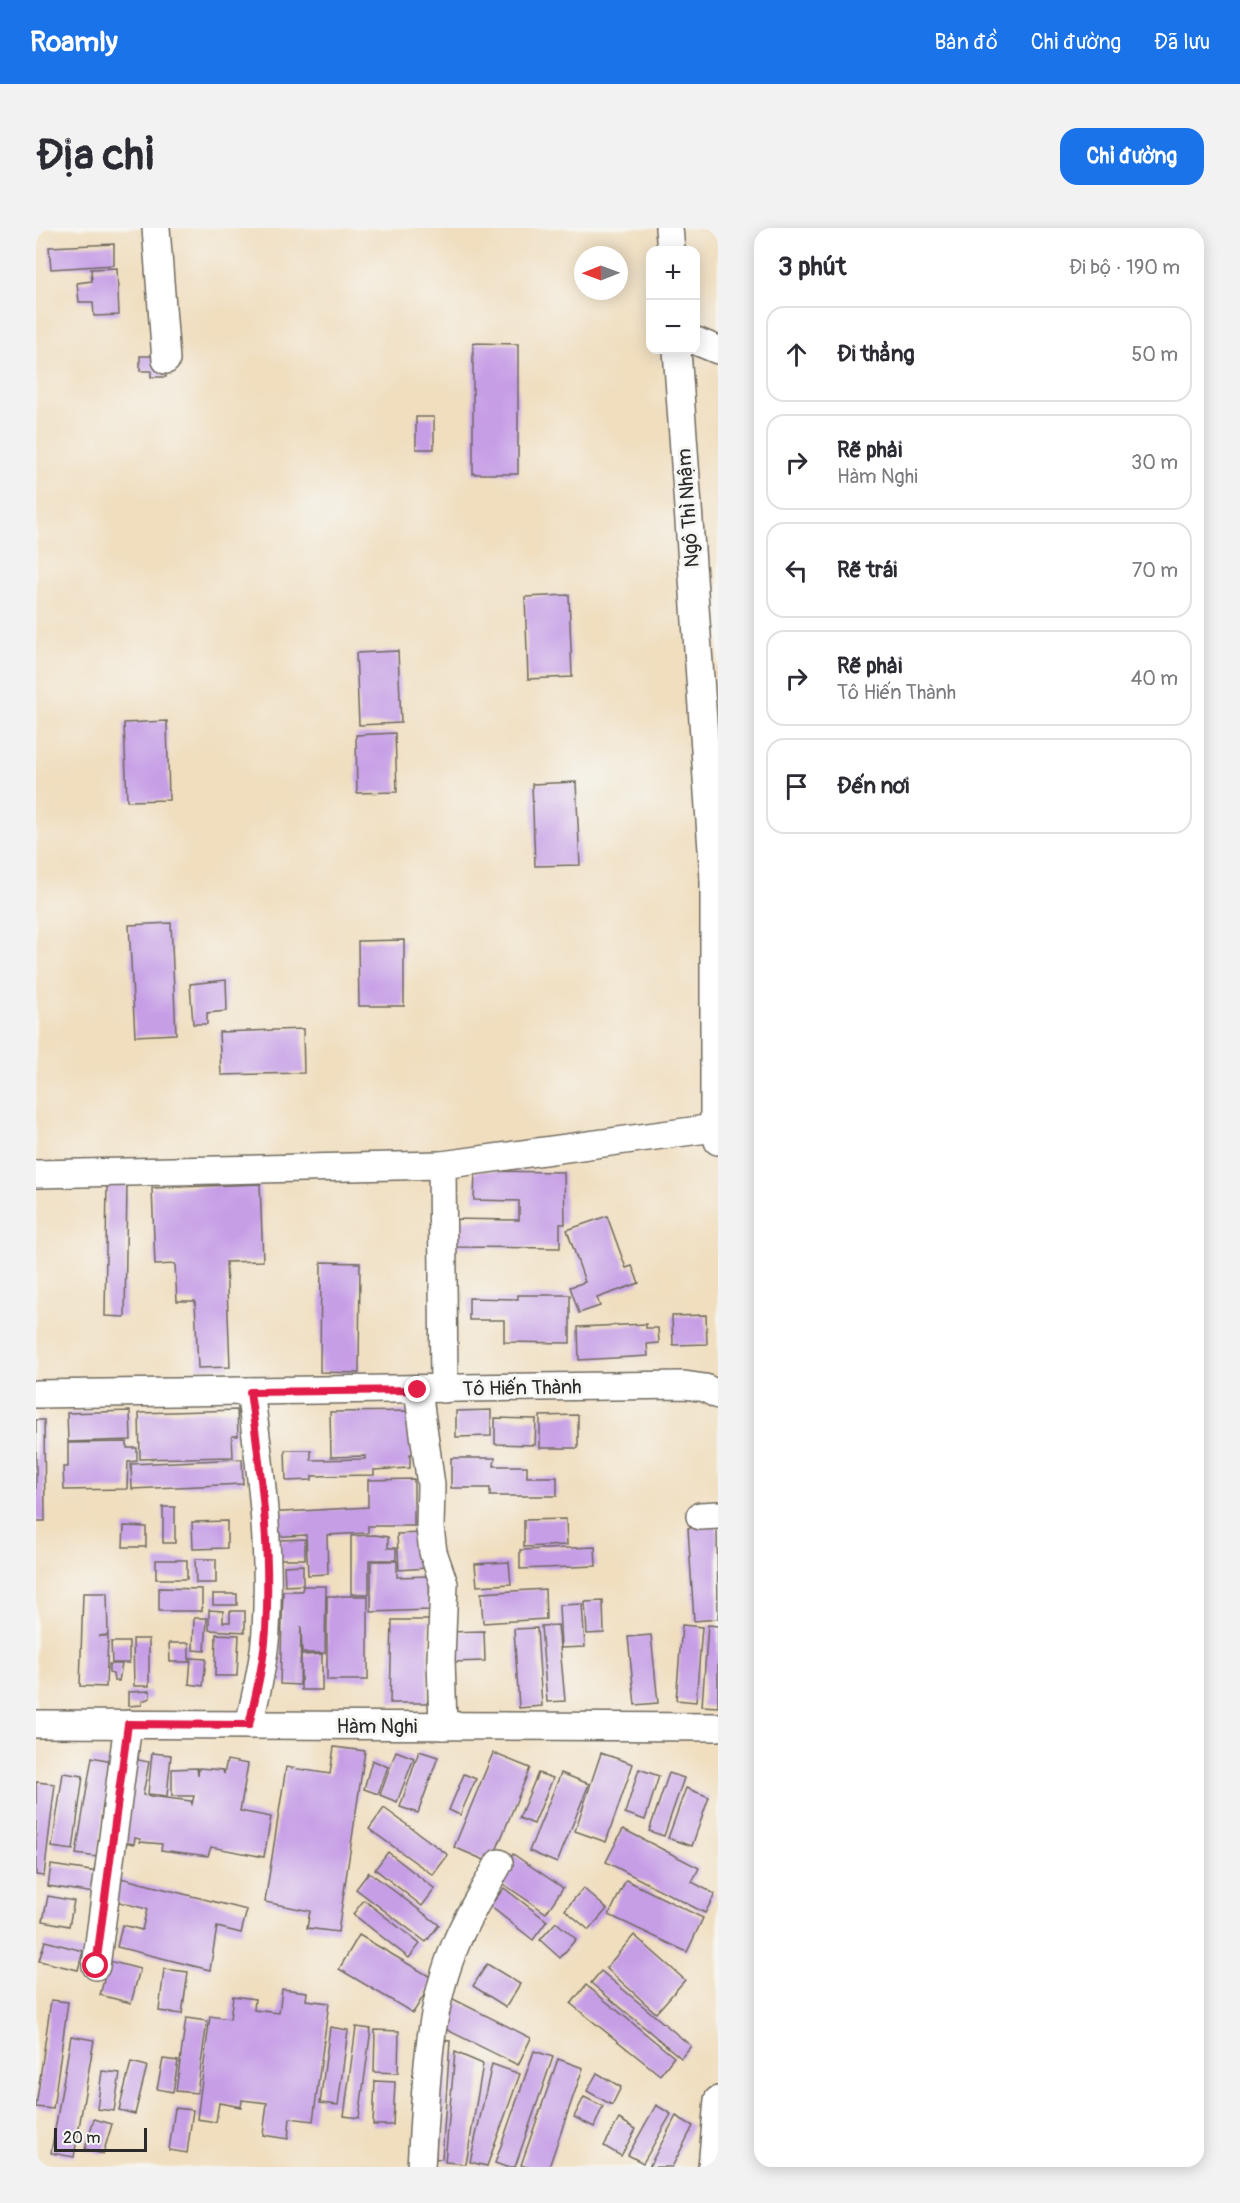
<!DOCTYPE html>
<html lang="vi">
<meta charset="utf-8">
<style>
:root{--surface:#fff;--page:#f2f2f3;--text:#2b2b33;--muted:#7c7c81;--line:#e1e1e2;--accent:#1a73e8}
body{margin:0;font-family:Pangolin,sans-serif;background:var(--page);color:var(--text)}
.controls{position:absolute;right:18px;top:18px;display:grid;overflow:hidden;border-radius:12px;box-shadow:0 3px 15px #0003}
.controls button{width:54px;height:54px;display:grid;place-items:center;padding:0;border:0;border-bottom:2px solid var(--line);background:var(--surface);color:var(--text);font:30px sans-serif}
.compass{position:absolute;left:538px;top:18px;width:54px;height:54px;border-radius:50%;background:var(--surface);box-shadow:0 3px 15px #0003;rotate:269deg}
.scale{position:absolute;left:18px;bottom:15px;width:93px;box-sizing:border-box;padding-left:6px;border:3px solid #2b2b2b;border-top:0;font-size:16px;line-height:21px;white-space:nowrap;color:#2b2b2b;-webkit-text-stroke:4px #f6f6f2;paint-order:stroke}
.stop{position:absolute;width:18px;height:18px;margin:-14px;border:4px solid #e11d48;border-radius:50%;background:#fff}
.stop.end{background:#e11d48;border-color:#fff;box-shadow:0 2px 6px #0008}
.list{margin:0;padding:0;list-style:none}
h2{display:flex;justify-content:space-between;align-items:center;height:78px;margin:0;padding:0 24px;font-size:26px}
h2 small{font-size:20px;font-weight:400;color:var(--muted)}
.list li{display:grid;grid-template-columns:39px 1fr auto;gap:18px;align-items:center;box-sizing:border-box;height:96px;margin:0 12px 12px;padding:0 12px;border:2px solid var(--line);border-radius:18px}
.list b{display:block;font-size:22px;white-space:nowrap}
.list p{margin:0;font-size:20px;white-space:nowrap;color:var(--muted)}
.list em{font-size:20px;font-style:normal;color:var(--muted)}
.icon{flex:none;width:33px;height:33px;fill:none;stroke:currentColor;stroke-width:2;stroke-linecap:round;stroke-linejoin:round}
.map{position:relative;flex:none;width:682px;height:1939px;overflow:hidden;border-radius:18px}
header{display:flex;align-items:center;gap:36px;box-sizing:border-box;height:84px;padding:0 30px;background:var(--accent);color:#fff}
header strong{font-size:28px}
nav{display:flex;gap:33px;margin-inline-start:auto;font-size:21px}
.intro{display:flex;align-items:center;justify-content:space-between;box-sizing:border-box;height:144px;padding:0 36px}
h1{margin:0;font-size:42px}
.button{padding:15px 27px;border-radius:18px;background:var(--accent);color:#fff;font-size:21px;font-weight:700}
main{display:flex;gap:36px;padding:0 36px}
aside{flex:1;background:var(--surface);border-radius:18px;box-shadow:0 3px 15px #0003}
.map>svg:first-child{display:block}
.building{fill:#c69ee6}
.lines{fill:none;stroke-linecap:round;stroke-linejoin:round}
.minor-casing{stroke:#706a5f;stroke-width:30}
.minor{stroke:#fff;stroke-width:27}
.route{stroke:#e11d48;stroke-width:8}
.labels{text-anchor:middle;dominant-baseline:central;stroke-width:6;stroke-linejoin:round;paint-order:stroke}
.street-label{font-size:20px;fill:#2b2b2b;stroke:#f6f6f2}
</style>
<header>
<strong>Roamly</strong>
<nav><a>Bản đồ</a><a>Chỉ đường</a><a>Đã lưu</a></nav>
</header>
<div class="intro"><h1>Địa chỉ</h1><a class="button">Chỉ đường</a></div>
<main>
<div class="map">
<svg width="682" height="1939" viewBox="0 0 682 1939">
<rect width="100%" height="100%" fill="#f6f6f2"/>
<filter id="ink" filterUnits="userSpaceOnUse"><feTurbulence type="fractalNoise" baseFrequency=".0167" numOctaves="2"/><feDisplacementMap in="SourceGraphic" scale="12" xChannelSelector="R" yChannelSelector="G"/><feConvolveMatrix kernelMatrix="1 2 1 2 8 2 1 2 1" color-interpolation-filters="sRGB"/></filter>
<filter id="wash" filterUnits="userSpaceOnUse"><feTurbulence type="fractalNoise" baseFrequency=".008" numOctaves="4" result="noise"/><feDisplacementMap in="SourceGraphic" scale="24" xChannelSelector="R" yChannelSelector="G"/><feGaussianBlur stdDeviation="1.35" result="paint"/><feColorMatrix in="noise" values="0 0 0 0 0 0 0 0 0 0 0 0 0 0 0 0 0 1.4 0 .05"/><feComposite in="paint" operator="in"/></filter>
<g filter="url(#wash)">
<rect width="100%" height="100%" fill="#f0debf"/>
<g id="blocks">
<g class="building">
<polygon points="78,16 78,37 15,41 13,19"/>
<polygon points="81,40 83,87 58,88 57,74 43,74 41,55 56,53 55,41"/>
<polygon points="437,115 482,116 482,246 437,246"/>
<polygon points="104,128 130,128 130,149 115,149 115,143 104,143"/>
<rect x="380" y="189" width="18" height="32"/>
<polygon points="533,367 536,449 492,451 489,369"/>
<polygon points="362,423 365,495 323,497 320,425"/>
<polygon points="131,493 133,572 91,573 88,495"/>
<polygon points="359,505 361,564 321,565 320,507"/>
<polygon points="540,554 544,637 499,638 496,556"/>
<polygon points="135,695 140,806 99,808 93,697"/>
<polygon points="368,712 368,778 323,778 322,713"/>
<polygon points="190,752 191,783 171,785 171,796 157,796 154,756"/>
<polygon points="267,801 268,845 185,847 183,804"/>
<polygon points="439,943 528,944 529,996 524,996 524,1020 411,1019 411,991 483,992 483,973 438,972"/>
<polygon points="71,956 91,956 89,1089 69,1088"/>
<polygon points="224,956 227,1033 190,1034 194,1139 162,1140 159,1073 141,1073 139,1036 119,1037 116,960"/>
<polygon points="571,988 590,1040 596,1038 603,1055 561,1070 564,1078 543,1085 534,1059 549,1054 531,1002"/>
<polygon points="285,1034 324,1035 323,1145 284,1144"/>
<polygon points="482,1067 534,1067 534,1115 468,1114 468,1092 433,1092 433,1070 482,1071"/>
<polygon points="670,1087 671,1116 637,1117 636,1088"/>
<polygon points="610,1096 610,1100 622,1100 623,1115 611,1116 612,1128 543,1132 542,1099"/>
<polygon points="201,1182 202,1208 196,1208 197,1229 104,1231 103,1185"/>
<polygon points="455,1182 455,1208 420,1209 420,1183"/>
<polygon points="94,1183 95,1212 32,1214 31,1185"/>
<polygon points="379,1183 380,1226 374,1226 374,1240 338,1242 338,1247 276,1248 276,1252 250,1253 249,1222 275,1222 275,1232 329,1231 329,1228 295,1229 294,1184"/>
<polygon points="542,1187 542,1220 504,1220 504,1188"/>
<polygon points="459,1190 500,1191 499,1217 459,1216"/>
<polygon points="0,1192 8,1192 9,1293 0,1293"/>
<polygon points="91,1214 91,1220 101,1220 101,1233 92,1234 91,1261 28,1262 27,1239 32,1239 32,1215"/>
<polygon points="415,1230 459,1230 458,1238 491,1238 491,1249 521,1249 521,1268 454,1268 454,1260 415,1260"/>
<polygon points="206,1231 207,1256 96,1261 95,1236"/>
<polygon points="378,1251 378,1298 332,1298 332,1305 291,1307 292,1346 272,1347 270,1307 232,1309 231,1285 332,1279 332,1252"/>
<rect x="127" y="1279" width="12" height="36"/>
<polygon points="530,1291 531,1317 488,1319 488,1292"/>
<polygon points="191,1293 191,1320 157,1321 156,1294"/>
<polygon points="88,1298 110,1299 110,1319 87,1319"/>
<polygon points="681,1298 682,1391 658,1393 652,1300"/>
<polygon points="388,1305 390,1340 363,1342 361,1306"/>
<polygon points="339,1307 352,1309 352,1320 360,1320 360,1332 333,1332 333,1366 315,1366 315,1308"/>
<polygon points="269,1311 269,1331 244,1331 244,1312"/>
<polygon points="559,1319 560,1338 484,1341 484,1322"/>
<polygon points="159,1331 180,1331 180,1355 160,1355"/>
<rect x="120" y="1332" width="31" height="19"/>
<polygon points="335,1333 361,1333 361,1349 393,1348 394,1382 335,1384"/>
<polygon points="473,1334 475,1356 441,1358 439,1336"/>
<polygon points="267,1337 267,1357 249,1358 248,1338"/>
<polygon points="267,1358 290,1358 289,1425 266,1425 265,1398 264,1457 244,1456 247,1363 266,1363"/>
<polygon points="123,1360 166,1361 166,1383 123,1383"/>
<polygon points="509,1361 510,1391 447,1395 445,1365"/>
<polygon points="47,1365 71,1365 72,1407 63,1408 72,1408 70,1459 44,1458"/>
<rect x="177" y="1366" width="24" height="11"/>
<rect x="291" y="1368" width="41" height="84"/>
<polygon points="567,1373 568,1405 551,1406 549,1374"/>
<polygon points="546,1376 549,1419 525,1420 523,1377"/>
<polygon points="173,1382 187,1383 187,1394 194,1394 194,1383 209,1383 209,1404 173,1402"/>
<polygon points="158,1390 171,1390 169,1423 157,1422"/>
<polygon points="356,1392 393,1392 392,1475 354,1475"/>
<polygon points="522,1397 529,1473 511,1474 505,1398"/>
<polygon points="646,1397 666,1399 660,1474 640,1472"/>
<polygon points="672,1397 682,1398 682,1479 666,1478"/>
<polygon points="501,1400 506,1478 483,1480 478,1401"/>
<polygon points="448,1403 449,1433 414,1434 412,1404"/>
<polygon points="180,1406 203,1407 201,1448 179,1448"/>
<polygon points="615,1407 622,1475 599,1477 592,1409"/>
<polygon points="97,1411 113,1411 113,1458 98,1458"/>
<polygon points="75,1414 93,1414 93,1435 76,1435"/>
<polygon points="133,1415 153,1415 153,1434 134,1434"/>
<polygon points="286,1426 286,1462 265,1462 265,1427"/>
<polygon points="155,1430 170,1431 167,1458 153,1456"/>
<polygon points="73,1436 86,1436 83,1453 78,1453 77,1446 73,1445"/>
<polygon points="114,1463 114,1470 106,1473 106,1477 92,1478 92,1464"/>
<polygon points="298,1519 329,1523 302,1704 271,1700 274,1683 229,1674 250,1539 294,1546"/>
<polygon points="86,1520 103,1523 102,1532 113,1534 107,1567 155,1573 156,1576 158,1568 136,1568 136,1541 161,1540 162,1547 163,1540 187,1542 188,1546 191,1532 212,1536 204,1583 235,1589 228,1629 175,1619 172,1628 125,1622 126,1616 104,1614 104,1611 99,1610 98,1616 78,1612"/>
<polygon points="360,1523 378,1530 361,1574 344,1567"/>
<polygon points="383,1523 402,1529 382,1585 364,1579"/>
<polygon points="116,1525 135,1527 131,1568 112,1566"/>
<polygon points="457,1525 494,1540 455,1635 418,1619"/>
<polygon points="565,1525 597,1536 570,1614 539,1603"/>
<polygon points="56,1529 76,1533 61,1629 40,1626"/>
<polygon points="336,1532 352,1539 342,1566 328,1561"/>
<polygon points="603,1541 623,1548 609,1592 589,1585"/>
<polygon points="27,1545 47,1548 37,1622 16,1619"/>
<polygon points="502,1545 517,1550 498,1596 483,1590"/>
<polygon points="525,1545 553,1556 521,1635 493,1623"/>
<polygon points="633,1545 648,1550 628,1608 613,1603"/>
<polygon points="428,1546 440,1551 424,1587 413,1582"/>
<polygon points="0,1554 19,1556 8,1648 0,1647"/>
<polygon points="650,1560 673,1569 656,1618 632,1610"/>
<polygon points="348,1580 412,1627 397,1647 333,1601"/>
<polygon points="587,1601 663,1640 656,1654 679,1666 669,1685 570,1634"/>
<polygon points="352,1624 399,1661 386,1678 339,1641"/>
<polygon points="477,1626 527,1660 510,1685 460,1651"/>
<polygon points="15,1637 62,1644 58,1665 12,1658"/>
<polygon points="333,1644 403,1697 390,1714 320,1661"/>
<polygon points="81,1649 211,1682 205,1705 181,1699 174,1742 81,1719 86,1697 106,1702 111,1681 75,1672"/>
<polygon points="590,1652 667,1690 651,1724 573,1687"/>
<polygon points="468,1660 511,1693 497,1712 454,1678"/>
<polygon points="547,1660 571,1681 553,1702 529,1682"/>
<polygon points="12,1668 38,1673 33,1698 7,1693"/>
<polygon points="328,1672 384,1716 373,1730 317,1686"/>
<polygon points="520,1694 540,1711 524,1730 504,1712"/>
<polygon points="323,1707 398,1751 377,1785 303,1741"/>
<polygon points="598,1707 649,1752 620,1785 570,1740"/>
<polygon points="9,1713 47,1723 42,1742 3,1733"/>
<polygon points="73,1733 104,1741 95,1775 64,1767"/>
<polygon points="451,1736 484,1756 470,1779 437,1758"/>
<polygon points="128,1741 152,1744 146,1786 123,1783"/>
<polygon points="565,1743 655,1818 645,1830 555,1755"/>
<polygon points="550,1757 638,1829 624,1847 535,1776"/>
<polygon points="246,1761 271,1764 270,1772 293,1775 277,1893 254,1890 252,1911 227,1907 231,1875 206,1872 205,1879 183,1875 180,1894 161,1891 174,1788 194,1791 197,1768 219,1771 218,1782 243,1785"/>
<polygon points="415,1770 495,1810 482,1837 401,1797"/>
<polygon points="15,1772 32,1774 17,1881 0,1879"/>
<polygon points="150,1790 171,1793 161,1865 140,1863"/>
<polygon points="294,1799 312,1802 302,1877 284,1875"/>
<polygon points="320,1799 335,1801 323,1890 308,1888"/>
<polygon points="339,1802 363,1803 362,1845 338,1844"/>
<polygon points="35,1808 58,1812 38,1929 15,1925"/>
<polygon points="397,1811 414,1813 406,1931 389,1930"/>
<polygon points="498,1823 517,1829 479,1939 470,1939 459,1935"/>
<polygon points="419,1824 447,1836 430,1936 409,1934"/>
<polygon points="127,1831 142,1833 137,1864 121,1861"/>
<polygon points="522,1831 547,1840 513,1939 490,1939 485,1937"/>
<polygon points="95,1834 111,1838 99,1886 83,1882"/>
<polygon points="456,1836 484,1846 451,1938 434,1934"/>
<polygon points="66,1843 84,1845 78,1883 61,1881"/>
<polygon points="561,1845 585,1859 576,1877 551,1863"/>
<polygon points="339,1853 359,1854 357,1897 337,1897"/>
<polygon points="548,1869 567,1878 558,1899 538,1889"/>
<polygon points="620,1877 635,1886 607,1935 592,1927"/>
<polygon points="139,1880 157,1882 151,1925 133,1922"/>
<polygon points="640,1888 657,1898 636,1939 613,1939"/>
<polygon points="58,1891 76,1896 67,1926 49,1921"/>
<polygon points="583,1891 600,1901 585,1928 568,1918"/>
</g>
</g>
</g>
<g filter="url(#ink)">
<use href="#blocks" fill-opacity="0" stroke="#706a5f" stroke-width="1.5"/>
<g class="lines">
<defs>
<g id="minor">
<polyline points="120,0 130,132"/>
<polyline points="633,0 635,22"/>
<polyline points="660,113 682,122"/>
<polyline points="641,122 678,650 682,650"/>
<polyline points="678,650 678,900 682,913"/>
<polyline points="0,946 406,937"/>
<polyline points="408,1161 406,937 678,900"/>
<polyline points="382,1162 395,1257 394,1300 397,1324 408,1356 405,1431 407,1498"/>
<polyline points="0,1166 648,1157 669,1160 682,1167"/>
<polyline points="664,1288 682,1287"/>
<polyline points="0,1496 682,1499"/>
<path d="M 213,1497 C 220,1466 228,1434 230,1402 C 235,1323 225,1242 214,1163"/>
<polyline points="60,1738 92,1496"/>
<path d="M 385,1939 C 390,1863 390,1784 421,1713 C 432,1686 449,1661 463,1635"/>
<polyline points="676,1939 682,1872"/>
</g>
</defs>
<use href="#minor" class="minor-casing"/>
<use href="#minor" class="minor"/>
</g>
</g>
<g class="lines" filter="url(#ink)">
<path class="route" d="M 60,1738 L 92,1496 L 213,1497 C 220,1466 228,1434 230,1402 C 235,1323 225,1242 214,1164 L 382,1162"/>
</g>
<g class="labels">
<g class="street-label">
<text transform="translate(652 280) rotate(-94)">Ngô Thì Nhậm</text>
<text transform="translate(486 1160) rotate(-1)">Tô Hiến Thành</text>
<text x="341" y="1498">Hàm Nghi</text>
</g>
</g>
</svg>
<div class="controls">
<button>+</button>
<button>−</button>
</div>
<svg class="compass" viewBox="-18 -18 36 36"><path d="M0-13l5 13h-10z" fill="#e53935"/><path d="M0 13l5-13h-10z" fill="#7c7c81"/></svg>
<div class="scale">20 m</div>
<div class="stop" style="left:60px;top:1738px"></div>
<div class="stop end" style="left:382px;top:1162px"></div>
</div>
<aside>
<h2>3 phút<small>Đi bộ · 190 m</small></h2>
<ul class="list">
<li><svg class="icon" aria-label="ahead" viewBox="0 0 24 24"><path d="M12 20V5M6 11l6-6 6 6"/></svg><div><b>Đi thẳng</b></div><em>50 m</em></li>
<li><svg class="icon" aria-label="right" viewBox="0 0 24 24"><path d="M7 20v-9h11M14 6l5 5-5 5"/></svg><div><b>Rẽ phải</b><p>Hàm Nghi</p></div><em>30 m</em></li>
<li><svg class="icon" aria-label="left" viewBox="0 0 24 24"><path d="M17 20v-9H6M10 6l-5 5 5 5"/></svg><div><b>Rẽ trái</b></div><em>70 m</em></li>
<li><svg class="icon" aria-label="right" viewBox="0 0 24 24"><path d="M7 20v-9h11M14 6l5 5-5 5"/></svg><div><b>Rẽ phải</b><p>Tô Hiến Thành</p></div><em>40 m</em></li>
<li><svg class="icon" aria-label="arrive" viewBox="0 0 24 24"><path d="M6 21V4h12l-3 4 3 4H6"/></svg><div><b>Đến nơi</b></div></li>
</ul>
</aside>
</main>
